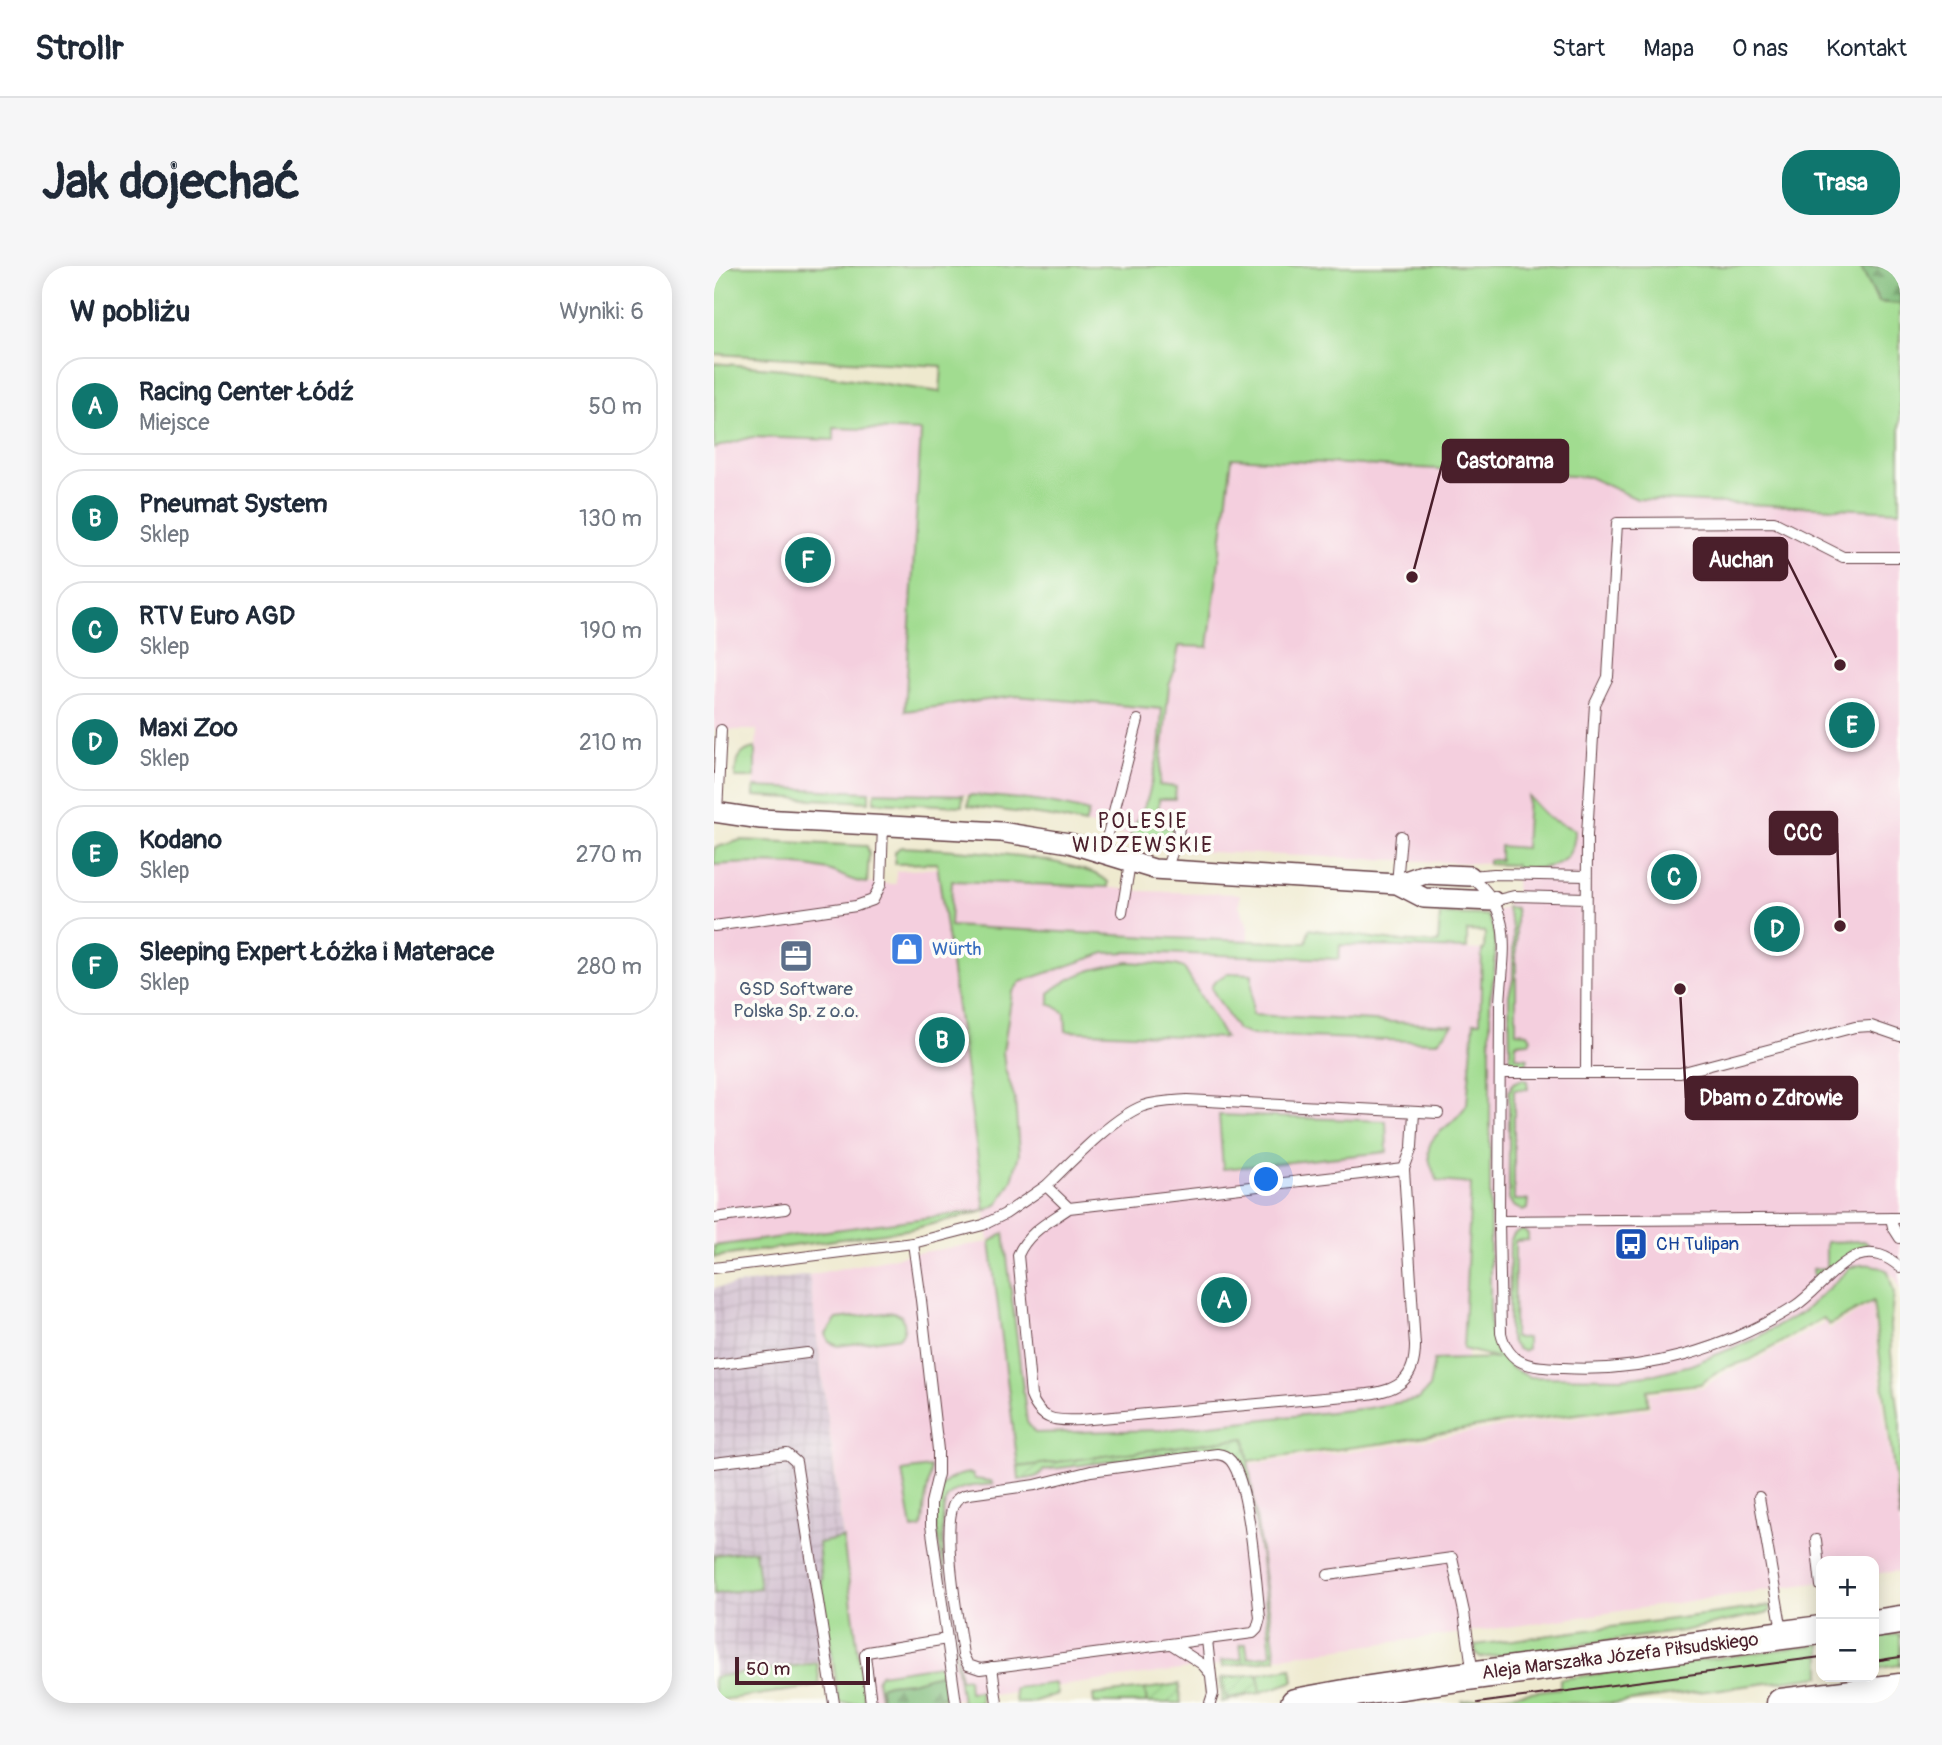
<!DOCTYPE html>
<html lang="pl">
<meta charset="utf-8">
<style>
:root{--surface:#fff;--page:#f6f6f7;--text:#1f2937;--muted:#747a83;--line:#e0e1e3;--accent:#0f766e}
body{margin:0;font-family:Pangolin,sans-serif;background:var(--page);color:var(--text)}
.controls{position:absolute;right:21px;bottom:21px;display:grid;overflow:hidden;border-radius:14px;box-shadow:0 4px 18px #0003}
.controls button{width:63px;height:63px;display:grid;place-items:center;padding:0;border:0;border-bottom:2px solid var(--line);background:var(--surface);color:var(--text);font:35px sans-serif}
.scale{position:absolute;left:21px;bottom:18px;width:135px;box-sizing:border-box;padding-left:7px;border:4px solid #4a1f2b;border-top:0;font-size:19px;line-height:24px;white-space:nowrap;color:#4a1f2b;-webkit-text-stroke:5px #fdfcf7;paint-order:stroke}
.you{position:absolute;left:553px;top:914px;width:24px;height:24px;margin:-18px;border:5px solid #fff;border-radius:50%;background:#1a73e8;box-shadow:0 0 0 10px #1a73e833}
.badge{display:grid;place-items:center;width:46px;height:46px;border-radius:50%;background:var(--accent);color:#fff;font-size:23px;font-weight:700}
.pin{position:absolute;translate:-50% -50%;border:4px solid #fff;box-shadow:0 2px 7px #0006}
.list{margin:0;padding:0;list-style:none}
h2{display:flex;justify-content:space-between;align-items:center;height:91px;margin:0;padding:0 28px;font-size:30px}
h2 small{font-size:23px;font-weight:400;color:var(--muted)}
.list li{display:grid;grid-template-columns:46px 1fr auto;gap:21px;align-items:center;box-sizing:border-box;height:98px;margin:0 14px 14px;padding:0 14px;border:2px solid var(--line);border-radius:28px}
.list b{display:block;font-size:26px;white-space:nowrap}
.list p{margin:0;font-size:23px;white-space:nowrap;color:var(--muted)}
.list em{font-size:23px;font-style:normal;color:var(--muted)}
.map{position:relative;flex:none;width:1186px;height:1437px;overflow:hidden;border-radius:28px}
header{display:flex;align-items:center;gap:42px;box-sizing:border-box;height:98px;padding:0 35px;background:var(--surface);border-bottom:2px solid var(--line)}
header strong{font-size:33px}
nav{display:flex;gap:38px;margin-inline-start:auto;font-size:24px}
.intro{display:flex;align-items:center;justify-content:space-between;box-sizing:border-box;height:168px;padding:0 42px}
h1{margin:0;font-size:49px}
.button{padding:18px 32px;border-radius:28px;background:var(--accent);color:#fff;font-size:24px;font-weight:700}
main{display:flex;gap:42px;padding:0 42px}
aside{flex:1;background:var(--surface);border-radius:28px;box-shadow:0 4px 18px #0003}
.map>svg:first-child{display:block}
.built{fill:#f4cfde}
.industrial{fill:url(#industrial-grid)}
.grass{fill:#a1dc90;stroke:#767e5e;stroke-width:2}
.forest{fill:url(#forest-firs);stroke:#656e52;stroke-width:2}
.garden{fill:url(#garden-furrows);stroke:#767e5e;stroke-width:2}
.lines{fill:none;stroke-linecap:round;stroke-linejoin:round}
.service-casing{stroke:#633d43;stroke-width:12}
.minor-casing{stroke:#633d43;stroke-width:22}
.secondary-casing{stroke:#633d43;stroke-width:31}
.service{stroke:#fff;stroke-width:10}
.minor{stroke:#fff;stroke-width:19}
.secondary{stroke:#fff;stroke-width:28}
.tram{stroke:#4a1f2b;stroke-width:2}
.labels{text-anchor:middle;dominant-baseline:central;stroke-width:7;stroke-linejoin:round;paint-order:stroke}
.shop-label{font-size:19px;fill:#366cbe;stroke:#fdfcf7;text-anchor:start}
.service-label{font-size:19px;fill:#4e5e75;stroke:#fdfcf7}
.transit-label{font-size:19px;fill:#164399;stroke:#fdfcf7;text-anchor:start}
.street-label{font-size:19px;fill:#4a1f2b;stroke:#fdfcf7}
.neighbourhood-label{font-size:21px;letter-spacing:2px;fill:#4a1f2b;stroke:#fdfcf7}
.leader{fill:none;stroke:#4a1f2b;stroke-width:2.5}
.callout-dot{fill:#4a1f2b;stroke:#fdfcf7;stroke-width:2.5}
.callout{fill:#4a1f2b;stroke:#4a1f2b;stroke-width:2.5}
.callout-label{font-size:21px;text-anchor:middle;font-weight:bold;fill:#fff}
</style>
<header>
<strong>Strollr</strong>
<nav><a>Start</a><a>Mapa</a><a>O nas</a><a>Kontakt</a></nav>
</header>
<div class="intro"><h1>Jak dojechać</h1><a class="button">Trasa</a></div>
<main>
<aside>
<h2>W pobliżu<small>Wyniki: 6</small></h2>
<ul class="list">
<li><span class="badge">A</span><div><b>Racing Center Łódź</b><p>Miejsce</p></div><em>50 m</em></li>
<li><span class="badge">B</span><div><b>Pneumat System</b><p>Sklep</p></div><em>130 m</em></li>
<li><span class="badge">C</span><div><b>RTV Euro AGD</b><p>Sklep</p></div><em>190 m</em></li>
<li><span class="badge">D</span><div><b>Maxi Zoo</b><p>Sklep</p></div><em>210 m</em></li>
<li><span class="badge">E</span><div><b>Kodano</b><p>Sklep</p></div><em>270 m</em></li>
<li><span class="badge">F</span><div><b>Sleeping Expert Łóżka i Materace</b><p>Sklep</p></div><em>280 m</em></li>
</ul>
</aside>
<div class="map">
<svg width="1186" height="1437" viewBox="0 0 1186 1437">
<defs>
<pattern id="industrial-grid" width="8" height="8" patternUnits="userSpaceOnUse" patternTransform="scale(1.75)"><rect width="8" height="8" fill="#d0bdce"/><path d="M0 4h8M4 0v8" fill="none" stroke="#b4a2b1"/></pattern>
<pattern id="forest-firs" width="22" height="20" patternUnits="userSpaceOnUse" patternTransform="scale(1.75)"><rect width="22" height="20" fill="#80bc7a"/><path d="M5 1l3.5 6h-7zM16 11l3.5 6h-7z" fill="#6b9864"/></pattern>
<pattern id="garden-furrows" width="10" height="10" patternUnits="userSpaceOnUse" patternTransform="scale(1.75)"><rect width="10" height="10" fill="#a1dc90"/><path d="M-1 1l2-2M0 10L10 0M9 11l2-2" fill="none" stroke="#8cbc7c"/></pattern>
</defs>
<rect width="100%" height="100%" fill="#fdfcf7"/>
<filter id="ink" filterUnits="userSpaceOnUse"><feTurbulence type="fractalNoise" baseFrequency=".0143" numOctaves="2"/><feDisplacementMap in="SourceGraphic" scale="14" xChannelSelector="R" yChannelSelector="G"/><feConvolveMatrix kernelMatrix="1 2 1 2 8 2 1 2 1" color-interpolation-filters="sRGB"/></filter>
<filter id="wash" filterUnits="userSpaceOnUse"><feTurbulence type="fractalNoise" baseFrequency=".00686" numOctaves="4" result="noise"/><feDisplacementMap in="SourceGraphic" scale="28" xChannelSelector="R" yChannelSelector="G"/><feGaussianBlur stdDeviation="1.57" result="paint"/><feColorMatrix in="noise" values="0 0 0 0 0 0 0 0 0 0 0 0 0 0 0 0 0 1.4 0 .05"/><feComposite in="paint" operator="in"/></filter>
<g filter="url(#wash)">
<rect width="100%" height="100%" fill="#eee9ce"/>
<g class="built">
<polygon points="208,150 191,445 302,430 448,443 465,380 494,381 517,192 875,211 923,233 1186,245 1186,1025 1182,1013 1174,1005 1137,1002 1089,1046 1038,1074 977,1099 941,1108 908,1112 823,1112 806,1107 788,1093 780,1081 776,1065 776,732 780,713 780,686 778,658 773,649 792,641 794,635 802,635 802,599 473,585 471,581 446,580 448,578 420,576 416,571 371,558 375,546 341,538 289,530 40,521 43,464 0,464 0,182 51,167"/>
<polygon points="0,587 122,591 147,617 182,618 182,605 224,602 237,694 298,684 449,672 236,660 238,615 389,621 427,625 526,628 525,639 534,660 534,674 768,684 754,1083 748,1163 672,1177 534,1195 534,1198 668,1181 778,1162 936,1142 935,1127 989,1121 1012,1106 1038,1096 1111,1056 1115,1063 1158,1038 1169,1139 1186,1257 1186,1305 1160,1308 1160,1295 1107,1295 1107,1316 824,1357 247,1433 209,1437 151,1437 95,1009 201,987 275,976 271,945 0,980"/>
</g>
<polygon class="industrial" points="95,1009 144,1390 0,1410 0,1022"/>
<g class="grass">
<polygon points="0,0 1146,0 1164,36 1186,38 1186,245 923,233 875,211 518,192 494,381 465,380 460,406 455,420 445,519 462,521 461,533 445,533 444,560 460,561 456,570 449,578 420,576 416,571 434,531 445,485 448,443 302,430 191,445 207,165 120,162 120,174 38,171 0,182 0,97 70,103 226,126 228,100 0,88"/>
<path d="M 41,482 L 41,512 L 21,512 C 21,496 25,484 41,482 Z"/>
<polygon points="40,521 155,526 155,536 40,530"/>
<polygon points="161,526 249,529 248,540 160,536"/>
<path d="M 255,529 C 295,531 336,535 375,546 L 371,558 L 338,551 L 254,540 Z"/>
<path d="M 814,530 L 834,552 L 861,564 C 861,602 832,604 802,602 L 801,599 L 774,598 L 774,594 L 786,594 L 786,580 L 811,582 Z"/>
<path d="M 27,574 L 153,580 L 155,587 L 153,617 C 139,617 129,609 117,605 C 86,596 32,596 0,599 L 0,582 Z"/>
<path d="M 188,581 C 245,584 304,586 360,601 C 371,605 385,607 394,616 L 394,621 L 238,615 L 236,660 L 457,672 L 592,677 L 595,663 L 680,675 L 724,677 L 726,648 L 773,649 C 786,667 781,710 776,732 L 776,1065 L 783,1087 L 799,1103 L 816,1111 L 908,1112 L 941,1108 L 977,1099 L 1038,1074 L 1089,1046 L 1136,1002 C 1150,996 1161,998 1174,1005 L 1180,1027 L 1176,1059 L 1177,1087 L 1186,1156 L 1186,1254 L 1159,1035 L 1115,1059 L 1109,1052 L 1036,1094 L 1010,1102 L 986,1118 L 933,1124 L 934,1139 L 774,1159 L 672,1177 L 534,1195 L 531,1172 L 304,1201 L 276,976 L 290,967 L 313,1156 L 321,1167 L 450,1164 L 654,1142 L 705,1133 L 715,1122 L 720,1094 L 784,1092 L 749,1083 L 757,918 L 724,915 C 697,866 734,871 753,838 L 760,756 L 766,756 L 768,684 L 770,684 L 771,666 L 753,665 L 753,683 L 626,679 L 625,693 L 415,686 L 391,687 L 306,716 L 298,727 L 289,786 L 291,803 L 301,833 L 305,888 L 298,914 L 284,938 L 271,945 L 198,963 L 0,991 L 0,980 L 271,944 L 223,597 L 181,598 L 181,586 L 185,582 Z"/>
<path d="M 792,641 L 802,642 L 802,766 L 814,767 L 817,772 L 815,776 L 802,777 L 802,791 L 814,792 L 812,800 C 804,803 798,798 796,791 L 795,729 L 799,713 L 799,662 Z"/>
<path d="M 415,696 L 461,699 L 470,702 L 511,772 L 352,765 L 351,747 L 335,737 L 335,727 C 361,706 382,702 415,696 Z"/>
<polygon points="514,707 538,708 538,749 739,759 723,776 538,769 523,764 497,722 500,716"/>
<polygon points="809,813 813,815 814,823 800,824 800,934 814,934 813,943 809,945 799,940 795,933 795,826 799,817"/>
<polygon points="505,849 672,855 673,886 509,903"/>
<path d="M 809,964 L 814,968 L 814,974 L 801,975 L 800,1072 L 813,1072 L 813,1083 L 809,1085 C 801,1084 797,1076 795,1069 L 796,975 L 801,967 Z"/>
<polygon points="1150,975 1159,982 1138,985 1106,1014 1100,1012 1099,1003 1112,1002 1112,976"/>
<path d="M 179,1046 L 188,1050 C 191,1058 192,1064 186,1071 L 124,1080 L 115,1076 L 112,1068 L 123,1053 Z"/>
<path d="M 216,1201 C 217,1214 212,1225 211,1237 C 209,1246 211,1254 207,1262 L 198,1263 L 188,1205 Z"/>
<path d="M 255,1207 L 259,1209 L 261,1213 L 277,1215 L 279,1218 C 265,1220 243,1219 234,1231 C 218,1252 242,1382 246,1413 L 254,1412 L 255,1426 L 266,1425 L 267,1437 L 248,1437 L 222,1258 C 221,1229 223,1212 255,1207 Z"/>
<polygon points="129,1272 151,1437 125,1437 109,1328 104,1277"/>
<polygon points="41,1284 46,1322 0,1328 0,1289"/>
<polygon points="1057,1340 1056,1346 968,1365 766,1392 762,1388 761,1379"/>
<polygon points="1186,1368 1186,1399 1160,1403 1160,1371"/>
<polygon points="1107,1378 1107,1410 900,1437 748,1437 748,1435 846,1422 846,1413"/>
<polygon points="103,1397 106,1418 94,1422 6,1434 6,1437 0,1437 0,1411"/>
<polygon points="224,1399 228,1404 233,1437 167,1437 163,1414 166,1408"/>
<path d="M 577,1402 L 580,1415 C 556,1425 532,1430 507,1436 L 508,1427 L 506,1413 L 509,1412 L 512,1432 L 546,1427 L 544,1408 Z"/>
<polygon points="341,1417 343,1428 315,1437 302,1437 300,1422"/>
<polygon points="431,1423 433,1437 380,1437 379,1429"/>
</g>
<g class="forest">
<polygon points="1146,0 1186,0 1186,38 1165,36"/>
<path d="M 226,1408 L 230,1410 C 232,1417 234,1425 229,1431 L 202,1437 L 168,1437 L 166,1421 C 178,1414 191,1419 204,1414 C 212,1412 218,1409 226,1408 Z"/>
</g>
<g class="garden">
<path d="M 531,1172 L 562,1393 L 508,1401 L 507,1395 L 528,1393 L 526,1378 L 532,1378 L 534,1392 L 557,1389 L 547,1293 L 535,1218 L 526,1192 L 517,1184 L 504,1181 L 330,1204 C 324,1213 315,1212 305,1214 L 304,1201 Z"/>
<polygon points="544,1408 547,1427 512,1432 509,1412"/>
<polygon points="465,1418 467,1437 433,1437 431,1423"/>
</g>
</g>
<g filter="url(#ink)">
<g class="lines">
<defs>
<g id="service">
<polyline points="3,547 7,464"/>
<polyline points="389,587 424,454"/>
<polyline points="452,604 464,570 465,560"/>
<path d="M 756,610 C 803,646 788,689 786,739 L 785,955 L 1186,952"/>
<polyline points="756,610 780,608 872,610"/>
<polyline points="683,618 687,570"/>
<polyline points="779,635 800,630 872,632"/>
<polyline points="408,646 416,597"/>
<polyline points="0,660 142,640 159,634 167,618 169,559"/>
<polyline points="787,807 966,807 1141,761 1157,760 1186,770"/>
<polyline points="872,807 873,569 881,438 894,411 903,257 1060,256 1129,291 1186,291"/>
<polyline points="690,903 698,881 700,846"/>
<path d="M 332,920 C 357,896 398,852 429,840 C 443,835 458,835 473,834 L 724,847"/>
<polyline points="0,952 71,943"/>
<polyline points="1177,952 1179,961 1186,972"/>
<path d="M 785,955 L 787,1067 C 795,1101 819,1101 849,1102 C 931,1107 1011,1084 1081,1040 C 1101,1027 1122,998 1143,990 C 1160,984 1173,990 1186,1001"/>
<polyline points="199,977 207,1034 224,1184 224,1208 217,1237 217,1259 242,1437"/>
<path d="M 0,1002 L 199,977 L 269,959 L 291,948 L 332,920 L 355,942 L 690,903 L 701,1080 C 701,1113 685,1124 654,1128 L 366,1154 C 341,1155 327,1155 317,1130 L 304,989 C 314,966 335,956 355,942"/>
<polyline points="0,1099 93,1087"/>
<path d="M 503,1188 C 509,1189 513,1190 517,1195 C 536,1219 542,1318 546,1352 L 543,1363 L 539,1367 L 266,1403 L 254,1399 L 249,1389 C 245,1359 226,1259 241,1236 C 244,1231 249,1229 255,1228 L 321,1219 L 377,1205 Z"/>
<polyline points="0,1197 73,1188 82,1196 120,1437"/>
<polyline points="1045,1231 1068,1365"/>
<polyline points="1102,1274 1107,1320"/>
<polyline points="614,1309 738,1292 750,1346 759,1409"/>
<polyline points="493,1374 499,1428 496,1437"/>
<polyline points="457,1378 488,1398 495,1406"/>
<polyline points="278,1401 283,1437"/>
<polyline points="157,1437 151,1389 153,1386 233,1373"/>
</g>
<g id="minor">
<polyline points="0,546 47,553 287,566 355,577 440,603 683,618 710,632 779,635"/>
<polyline points="683,618 711,608 756,610"/>
</g>
<g id="secondary">
<polyline points="1160,1358 1186,1354"/>
<polyline points="581,1437 642,1426 723,1414 1107,1364"/>
<polyline points="1067,1437 1186,1422"/>
</g>
</defs>
<use href="#service" class="service-casing"/>
<use href="#minor" class="minor-casing"/>
<use href="#secondary" class="secondary-casing"/>
<use href="#service" class="service"/>
<use href="#minor" class="minor"/>
<use href="#secondary" class="secondary"/>
<g class="tram">
<polyline points="1160,1395 1186,1391"/>
<polyline points="764,1437 1107,1391"/>
</g>
</g>
</g>
<defs>
<symbol id="shop-square" viewBox="-11 -11 22 22"><rect x="-9" y="-9" width="18" height="18" rx="4" fill="#3f7fe0" stroke="#fdfcf7"/><path d="M-5-2.5h2.3a2.7 3.5 0 0 1 5.4 0H5L5.5 6h-11ZM-1.5-2.5h3a1.5 2.3 0 0 0-3 0Z" fill="#fff"/></symbol>
<symbol id="office-square" viewBox="-11 -11 22 22"><rect x="-9" y="-9" width="18" height="18" rx="4" fill="#5c6f8a" stroke="#fdfcf7"/><path d="M-6-3h4V-5.5h4V-3h4V5H-6ZM-1-4.5V-3h2v-1.5ZM-6 0V1H6V0Z" fill="#fff"/></symbol>
<symbol id="bus-square" viewBox="-11 -11 22 22"><rect x="-9" y="-9" width="18" height="18" rx="4" fill="#1a4fb4" stroke="#fdfcf7"/><path d="M-5-6H5V4H4V6H2V4H-2V6H-4V4H-5ZM-3.5-4V0h7V-4ZM-3.5 1.2v1.5H-2V1.2ZM2 1.2v1.5H3.5V1.2Z" fill="#fff"/></symbol>
</defs>
<g fill-rule="evenodd">
<use href="#shop-square" x="174" y="664" width="38" height="38"/>
<use href="#office-square" x="63" y="671" width="38" height="38"/>
<use href="#bus-square" x="898" y="959" width="38" height="38"/>
</g>
<g class="labels">
<g class="shop-label">
<text x="218" y="683">Würth</text>
</g>
<g class="service-label">
<text x="82" y="723">GSD Software<tspan x="82" dy="22">Polska Sp. z o.o.</tspan></text>
</g>
<g class="transit-label">
<text x="942" y="978">CH Tulipan</text>
</g>
<g class="street-label">
<text transform="translate(906 1390) rotate(-7)">Aleja Marszałka Józefa Piłsudskiego</text>
</g>
<g class="neighbourhood-label">
<text x="429" y="555">POLESIE<tspan x="429" dy="24">WIDZEWSKIE</tspan></text>
</g>
</g>
<path class="leader" d="M698 311L729 195M1126 399L1073 293M1126 660L1123 567M966 723L972 832"/>
<g class="callout-dot">
<circle cx="698" cy="311" r="7"/>
<circle cx="1126" cy="399" r="7"/>
<circle cx="1126" cy="660" r="7"/>
<circle cx="966" cy="723" r="7"/>
</g>
<g class="callout">
<rect x="729" y="174" width="125" height="42" rx="7"/>
<rect x="980" y="272" width="93" height="42" rx="7"/>
<rect x="1056" y="546" width="67" height="42" rx="7"/>
<rect x="972" y="811" width="171" height="42" rx="7"/>
</g>
<g class="callout-label">
<text x="791" y="202">Castorama</text>
<text x="1027" y="301">Auchan</text>
<text x="1089" y="574">CCC</text>
<text x="1057" y="839">Dbam o Zdrowie</text>
</g>
</svg>
<div class="controls">
<button>+</button>
<button>−</button>
</div>
<div class="scale">50 m</div>
<div class="you"></div>
<div class="pin badge" style="left:510px;top:1034px">A</div>
<div class="pin badge" style="left:228px;top:774px">B</div>
<div class="pin badge" style="left:960px;top:611px">C</div>
<div class="pin badge" style="left:1063px;top:663px">D</div>
<div class="pin badge" style="left:1138px;top:459px">E</div>
<div class="pin badge" style="left:94px;top:294px">F</div>
</div>
</main>
